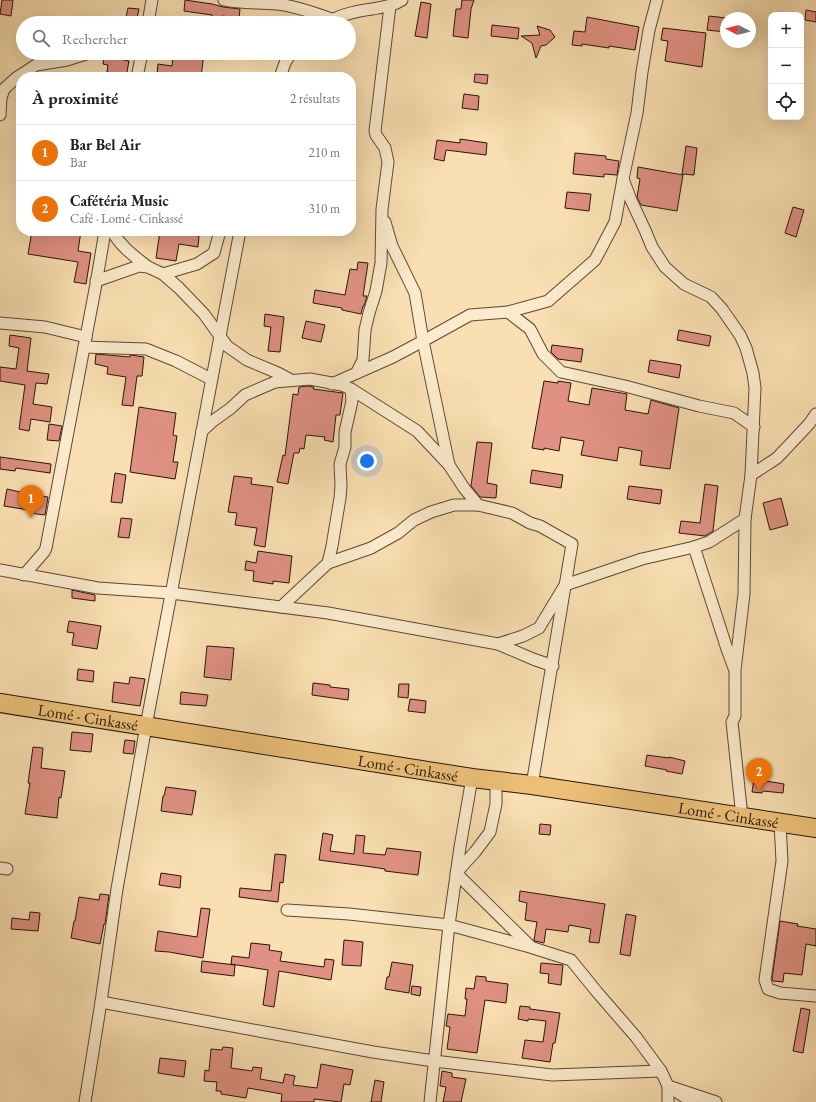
<!DOCTYPE html>
<html lang="fr">
<meta charset="utf-8">
<style>
:root{--surface:#fff;--page:#f2f2f2;--text:#202124;--muted:#757577;--line:#e0e0e0;--accent:#8f2418}
body{margin:0;font-family:"EB Garamond",serif;background:var(--page);color:var(--text)}
.controls{position:absolute;right:12px;top:12px;display:grid;overflow:hidden;border-radius:8px;box-shadow:0 4px 16px #0002}
.controls button{width:36px;height:36px;display:grid;place-items:center;padding:0;border:0;border-bottom:1px solid var(--line);background:var(--surface);color:var(--text);font:20px sans-serif}
.compass{position:absolute;left:720px;top:12px;width:36px;height:36px;border-radius:50%;background:var(--surface);box-shadow:0 4px 16px #0002;rotate:277deg}
.you{position:absolute;left:367px;top:461px;width:14px;height:14px;margin:-10px;border:3px solid #fff;border-radius:50%;background:#1a73e8;box-shadow:0 0 0 6px #1a73e833}
.badge{display:grid;place-items:center;width:26px;height:26px;border-radius:50%;background:var(--accent);color:#fff;font-size:13px;font-weight:700}
.pin{position:absolute;translate:-50% -33px;filter:drop-shadow(0 1px 2px #0008)}
.pin::after{content:'';position:absolute;top:21px;width:14px;height:12px;background:inherit;clip-path:polygon(0 0,100% 0,50% 100%)}
.list{margin:0;padding:0;list-style:none}
h2{display:flex;justify-content:space-between;align-items:center;height:52px;margin:0;padding:0 16px;font-size:17px}
h2 small{font-size:13px;font-weight:400;color:var(--muted)}
.list li{display:grid;grid-template-columns:26px 1fr auto;gap:12px;align-items:center;box-sizing:border-box;height:56px;padding:0 16px;border-top:1px solid var(--line)}
.list b{display:block;font-size:15px;white-space:nowrap}
.list p{margin:0;font-size:13px;white-space:nowrap;color:var(--muted)}
.list em{font-size:13px;font-style:normal;color:var(--muted)}
.icon{flex:none;width:22px;height:22px;fill:none;stroke:currentColor;stroke-width:2;stroke-linecap:round;stroke-linejoin:round}
.map{position:relative;flex:none;width:816px;height:1102px;overflow:hidden}
.search{position:absolute;background:var(--surface);box-shadow:0 4px 16px #0002;left:16px;top:16px;width:340px;height:44px;display:flex;align-items:center;gap:10px;box-sizing:border-box;padding:0 14px;border-radius:22px;color:var(--muted);font-size:15px}
.panel{position:absolute;background:var(--surface);box-shadow:0 4px 16px #0002;left:16px;top:72px;width:340px;height:164px;border-radius:16px}
.map>svg:first-child{display:block}
.building{fill:#e09183;stroke:#27160a}
.lines{fill:none;stroke-linecap:round;stroke-linejoin:round}
.minor-casing{stroke:#5c4834;stroke-width:13}
.trunk-casing{stroke:#27160a;stroke-width:20}
.minor{stroke:#fbeacc;stroke-width:11}
.trunk{stroke:#ecc078;stroke-width:18}
.labels{text-anchor:middle;dominant-baseline:central;stroke-width:3;stroke-linejoin:round;paint-order:stroke}
.street-label{font-size:16px;fill:#27160a;stroke:#fbeacc}
</style>
<div class="map">
<svg width="816" height="1102" viewBox="0 0 816 1102">
<rect width="100%" height="100%" fill="#f9dfb1"/>
<filter id="stains"><feTurbulence type="fractalNoise" baseFrequency=".005" numOctaves="4"/><feColorMatrix values="0 0 0 0 .2 0 0 0 0 .09 0 0 0 0 .02 0 0 0 .5 -.17"/></filter>
<radialGradient id="worn" r=".72"><stop offset=".6" stop-color="#630" stop-opacity="0"/><stop offset="1" stop-color="#630" stop-opacity=".3"/></radialGradient>
<g class="building">
<polygon points="2,0 13,0 11,16 0,14"/>
<polygon points="185,0 212,4 223,7 240,9 239,19 222,16 221,23 211,23 212,15 184,11"/>
<polygon points="462,0 474,0 471,9 468,38 453,36 456,9 461,9"/>
<polygon points="421,2 431,4 427,38 415,36"/>
<polygon points="128,8 139,9 137,18 126,17"/>
<polygon points="806,10 816,12 816,22 805,20"/>
<polygon points="709,16 726,18 726,32 707,30"/>
<polygon points="587,17 639,27 635,50 609,46 609,48 582,44 582,46 572,45 574,31 585,32"/>
<polygon points="492,25 519,28 518,39 491,36"/>
<polygon points="537,26 550,30 555,37 546,45 541,46 536,58 532,43 521,36 540,35"/>
<polygon points="663,28 706,33 702,67 665,61 668,41 661,40"/>
<polygon points="195,53 204,53 201,77 165,77 165,75 157,74 158,64 172,66 173,56 195,59"/>
<polygon points="104,56 129,61 126,77 117,77 117,74 107,72 108,65 103,64"/>
<polygon points="475,74 488,75 487,84 474,82"/>
<polygon points="464,94 479,96 478,110 462,108"/>
<polygon points="460,139 487,143 486,155 446,150 444,161 434,159 437,140 460,143"/>
<polygon points="686,146 697,148 694,175 682,174"/>
<polygon points="575,153 606,156 606,159 619,161 617,175 604,174 604,177 573,174"/>
<polygon points="638,167 683,175 677,211 641,205 637,197 640,179 637,178"/>
<polygon points="567,192 591,194 589,211 565,208"/>
<polygon points="793,207 804,210 796,237 785,233"/>
<polygon points="32,231 81,231 78,251 91,253 86,284 74,282 78,262 28,254"/>
<polygon points="160,231 171,233 172,231 184,231 184,234 199,236 198,247 179,244 176,261 156,258"/>
<polygon points="358,262 368,263 363,296 367,296 364,306 363,306 361,314 342,310 342,308 313,303 315,290 345,295 350,269 357,270"/>
<polygon points="265,314 284,317 280,352 268,351 271,327 264,326"/>
<polygon points="306,321 325,325 321,342 302,338"/>
<polygon points="679,330 711,336 709,346 677,340"/>
<polygon points="10,335 31,338 27,371 49,374 47,384 36,383 33,404 52,407 50,422 31,419 29,431 19,429 25,385 0,381 0,367 16,369 19,348 9,346"/>
<polygon points="552,345 583,349 581,362 558,359 551,352"/>
<polygon points="96,354 130,357 130,355 144,357 142,376 137,376 133,406 122,405 126,377 107,374 108,367 95,364"/>
<polygon points="650,360 681,365 679,378 648,372"/>
<polygon points="544,381 558,383 558,381 571,383 568,401 589,405 592,388 627,394 625,410 648,414 651,400 679,408 670,469 640,465 642,451 619,447 617,461 581,455 584,441 561,437 559,451 544,448 544,450 532,448"/>
<polygon points="307,386 314,387 313,389 343,393 340,415 336,415 333,442 324,440 325,437 306,435 304,449 300,448 299,453 294,453 288,484 277,482 283,455 285,456 293,394 298,395 299,387"/>
<polygon points="139,407 176,413 173,435 177,436 173,462 178,462 175,479 130,472"/>
<polygon points="49,424 62,426 59,441 47,440"/>
<polygon points="477,442 492,443 487,483 497,485 496,498 480,497 471,486"/>
<polygon points="0,457 51,464 50,473 16,468 15,471 0,469"/>
<polygon points="532,470 563,475 561,488 530,483"/>
<polygon points="115,473 126,475 122,503 111,502"/>
<polygon points="234,476 252,478 251,484 273,487 265,547 254,545 257,528 235,525 237,513 228,512"/>
<polygon points="705,484 718,486 713,531 705,536 679,533 681,521 700,523"/>
<polygon points="629,486 662,490 660,504 627,499"/>
<polygon points="7,489 20,492 20,493 48,497 45,515 29,513 29,510 4,506"/>
<polygon points="781,498 788,525 770,530 763,503"/>
<polygon points="121,518 132,519 129,538 118,537"/>
<polygon points="258,551 292,556 289,583 273,581 273,584 253,581 254,571 245,570 246,561 256,563"/>
<polygon points="72,590 95,595 95,601 72,598"/>
<polygon points="69,621 101,626 97,649 72,645 74,633 67,632"/>
<polygon points="207,646 234,648 231,680 204,677"/>
<polygon points="78,669 94,671 93,682 77,680"/>
<polygon points="130,677 145,679 140,706 112,702 114,682 129,684"/>
<polygon points="313,683 330,685 330,687 349,689 348,700 312,695"/>
<polygon points="399,684 409,684 408,698 398,697"/>
<polygon points="181,692 208,695 206,706 180,704"/>
<polygon points="410,699 426,701 425,713 408,711"/>
<polygon points="72,732 93,734 91,752 70,750"/>
<polygon points="125,740 135,741 133,754 123,753"/>
<polygon points="33,747 43,748 41,768 65,771 61,798 59,797 57,818 25,814 30,783 28,783"/>
<polygon points="647,755 669,758 669,757 685,761 682,774 666,771 667,770 645,766"/>
<polygon points="754,779 784,784 783,793 763,791 762,793 752,792"/>
<polygon points="166,787 196,791 192,815 161,811 163,796 164,796"/>
<polygon points="540,824 551,825 550,835 539,834"/>
<polygon points="323,833 333,835 330,851 354,854 356,835 365,836 363,853 385,855 387,848 421,852 418,875 385,871 385,869 365,866 319,860"/>
<polygon points="275,854 286,855 283,883 280,882 278,902 239,897 240,888 271,891"/>
<polygon points="161,873 181,876 180,888 159,885"/>
<polygon points="520,891 605,904 599,943 589,942 591,929 569,925 568,932 546,929 544,943 535,941 534,940 537,922 525,920 527,903 519,901"/>
<polygon points="100,894 109,895 105,924 104,924 100,944 71,938 74,921 75,921 79,897 99,900"/>
<polygon points="201,908 210,909 203,958 169,952 155,951 158,931 197,937"/>
<polygon points="30,912 40,913 38,931 11,929 12,918 29,920"/>
<polygon points="626,914 636,916 630,956 620,954"/>
<polygon points="780,921 798,924 797,926 816,929 816,946 806,944 802,975 784,973 783,982 773,981 772,979"/>
<polygon points="344,940 363,942 361,966 342,965"/>
<polygon points="251,943 270,945 269,950 282,952 280,961 324,967 325,959 334,960 331,980 279,971 274,1007 263,1005 268,970 231,964 232,956 249,958"/>
<polygon points="202,961 235,965 234,976 201,972"/>
<polygon points="392,962 413,965 409,993 385,989 387,977 389,977"/>
<polygon points="541,963 563,965 561,985 548,983 549,974 540,973"/>
<polygon points="476,976 486,977 486,981 508,984 506,1003 485,1000 477,1053 447,1049 450,1027 446,1026 448,1014 465,1016 467,999 465,999 466,988 474,989"/>
<polygon points="412,986 421,987 420,996 411,994"/>
<polygon points="520,1006 530,1007 530,1009 560,1013 555,1043 553,1043 550,1062 522,1058 525,1040 543,1042 546,1021 528,1019 528,1021 518,1019"/>
<polygon points="801,1008 810,1010 803,1053 793,1051"/>
<polygon points="223,1047 233,1048 231,1068 252,1071 253,1067 262,1068 260,1079 283,1083 285,1074 295,1076 293,1085 317,1088 321,1064 353,1070 350,1085 344,1084 341,1102 314,1099 314,1102 281,1102 282,1094 248,1088 246,1098 221,1094 221,1091 216,1091 217,1082 204,1081 205,1070 209,1071 211,1049 222,1050"/>
<polygon points="160,1058 186,1061 184,1077 158,1073"/>
<polygon points="442,1071 452,1073 452,1077 466,1079 461,1102 443,1102 446,1087 440,1086"/>
<polygon points="375,1080 384,1082 381,1102 371,1102"/>
</g>
<g class="lines">
<defs>
<g id="minor">
<path d="M 224,0 C 241,4 259,2 277,4 C 296,6 314,13 332,19"/>
<polyline points="148,23 152,0"/>
<path d="M 327,23 C 340,14 357,11 372,9 C 383,7 393,6 402,0"/>
<polyline points="137,77 142,53"/>
<polyline points="280,77 285,63 291,53"/>
<polyline points="0,115 1,98 4,89 16,78 36,65 67,60 89,53"/>
<polyline points="623,179 631,200 645,230 652,247 665,267 684,284 711,297 722,309 740,335 746,348 753,373 755,388 751,475 745,519 744,594 735,670 735,716 732,722 742,817"/>
<polyline points="385,222 392,246 415,293 423,341 449,465"/>
<path d="M 112,231 C 121,247 134,256 148,267"/>
<polyline points="163,274 197,264 214,253 220,231"/>
<polyline points="96,281 139,266 148,267 163,274 179,288 204,314 227,346 247,360 278,373 291,380"/>
<polyline points="508,312 548,301 595,260 615,222 623,179 637,113 642,72 649,30 657,0"/>
<polyline points="0,323 45,327 86,337"/>
<polyline points="84,347 146,349 176,361 211,379"/>
<polyline points="357,372 363,360 365,330 369,313 376,291 381,263 382,209 388,162 385,148 376,135 375,131 390,6"/>
<polyline points="332,384 393,357 423,341 470,315 508,312 530,329 543,354 561,372 625,386 699,406 734,413 754,427"/>
<polyline points="351,389 417,431 449,465 464,488 478,505"/>
<polyline points="202,431 213,421 231,408 245,395 275,382 310,379 342,385 351,389 352,401 345,432 345,447 340,464 341,486 340,498 332,546 328,563"/>
<polyline points="751,475 777,458 809,424 816,414"/>
<polyline points="694,547 727,649 734,668"/>
<polyline points="0,570 98,588 171,593 328,613 498,644 533,659 553,666"/>
<polyline points="24,575 44,552 46,548 96,284 105,231"/>
<polyline points="281,607 328,563 371,548 398,533 414,520 431,512 454,505 478,505 512,513 530,523 540,526 572,544 532,785"/>
<polyline points="498,644 523,636 539,628 565,585 642,559 694,547 709,542 745,519"/>
<polyline points="496,781 496,804 490,832 475,852 456,873 530,946"/>
<polyline points="780,823 782,861 765,980 768,989 780,993 816,996"/>
<polyline points="0,868 7,869"/>
<polyline points="287,910 349,914 449,925 530,947 571,960 597,992 636,1037 661,1071 668,1086 692,1102"/>
<polyline points="101,1002 373,1052 434,1061 552,1075 661,1071"/>
<polyline points="85,1102 101,1002 117,889 146,726 240,231"/>
<polyline points="430,1102 449,925 460,847 472,778"/>
<polyline points="668,1102 668,1086 716,1102"/>
</g>
<g id="trunk">
<path id="s1" d="M 0,703 L 472,778 L 532,785 L 816,828"/>
</g>
</defs>
<use href="#minor" class="minor-casing"/>
<use href="#trunk" class="trunk-casing"/>
<use href="#minor" class="minor"/>
<use href="#trunk" class="trunk"/>
</g>
<g class="labels">
<g class="street-label">
<text stroke="none"><textPath href="#s1" startOffset="89">Lomé - Cinkassé</textPath></text>
<text stroke="none"><textPath href="#s1" startOffset="413">Lomé - Cinkassé</textPath></text>
<text stroke="none"><textPath href="#s1" startOffset="737">Lomé - Cinkassé</textPath></text>
</g>
</g>
<rect width="100%" height="100%" filter="url(#stains)"/>
<rect width="100%" height="100%" fill="url(#worn)"/>
</svg>
<div class="controls">
<button>+</button>
<button>−</button>
<button><svg class="icon" aria-label="locate" viewBox="0 0 24 24"><circle cx="12" cy="12" r="6"/><path d="M12 2v4M12 18v4M2 12h4M18 12h4"/></svg></button>
</div>
<svg class="compass" viewBox="-18 -18 36 36"><path d="M0-13l5 13h-10z" fill="#e53935"/><path d="M0 13l5-13h-10z" fill="#757577"/></svg>
<div class="you"></div>
<div class="pin badge" style="left:31px;top:518px;background:#e8710a">1</div>
<div class="pin badge" style="left:759px;top:791px;background:#e8710a">2</div>
<div class="search"><svg class="icon" aria-label="search" viewBox="0 0 24 24"><circle cx="10" cy="10" r="6"/><path d="M15 15l6 6"/></svg>Rechercher</div>
<section class="panel">
<h2>À proximité<small>2 résultats</small></h2>
<ul class="list">
<li><span class="badge" style="background:#e8710a">1</span><div><b>Bar Bel Air</b><p>Bar</p></div><em>210 m</em></li>
<li><span class="badge" style="background:#e8710a">2</span><div><b>Cafétéria Music</b><p>Café · Lomé - Cinkassé</p></div><em>310 m</em></li>
</ul>
</section>
</div>
